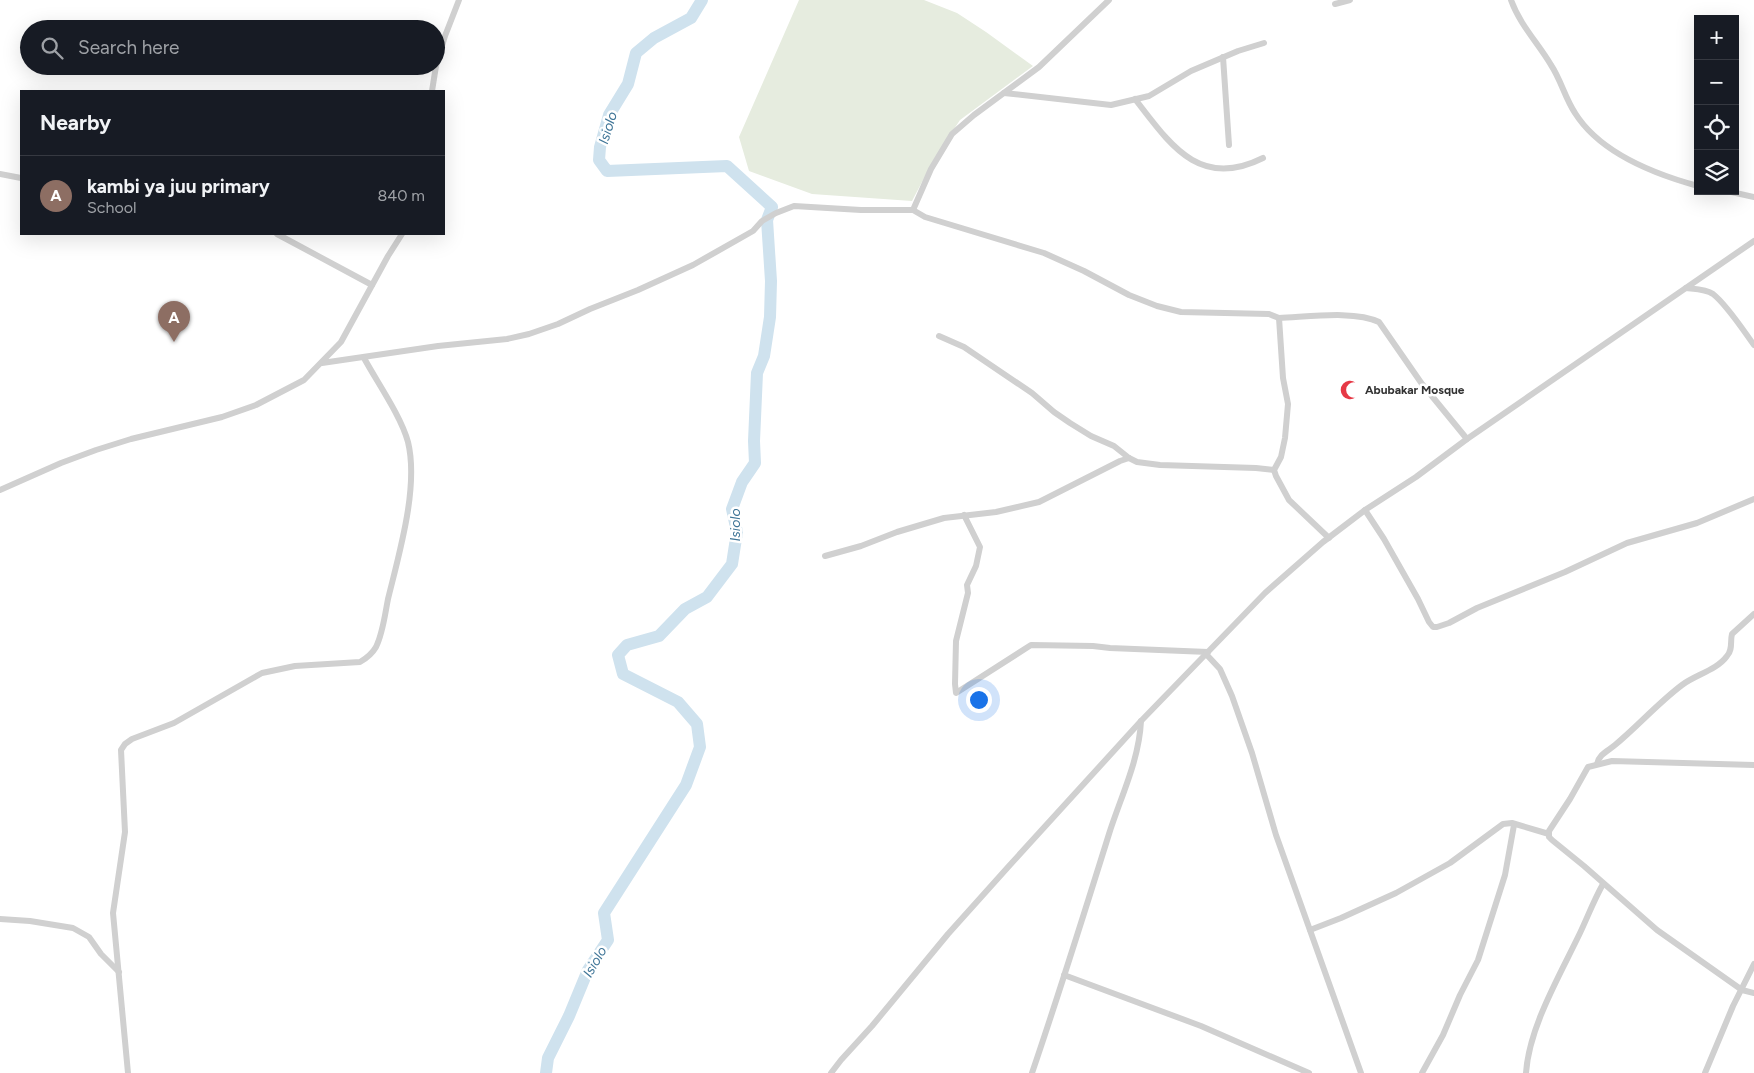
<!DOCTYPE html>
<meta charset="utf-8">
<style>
:root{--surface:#171b24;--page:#242831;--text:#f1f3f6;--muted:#9ea1a6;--line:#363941;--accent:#8c9099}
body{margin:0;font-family:Figtree,sans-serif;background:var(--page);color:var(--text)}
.controls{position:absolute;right:15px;top:15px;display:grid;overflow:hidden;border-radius:0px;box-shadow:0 5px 20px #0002}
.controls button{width:45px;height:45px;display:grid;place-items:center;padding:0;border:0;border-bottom:1px solid var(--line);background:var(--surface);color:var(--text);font:25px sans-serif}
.you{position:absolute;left:978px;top:699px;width:18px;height:18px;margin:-12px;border:4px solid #fff;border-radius:50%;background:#1a73e8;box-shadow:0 0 0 8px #1a73e833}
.badge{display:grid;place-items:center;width:32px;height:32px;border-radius:50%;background:var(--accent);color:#fff;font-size:16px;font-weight:700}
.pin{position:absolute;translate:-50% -41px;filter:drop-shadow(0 1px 2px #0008)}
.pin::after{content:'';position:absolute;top:26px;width:18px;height:15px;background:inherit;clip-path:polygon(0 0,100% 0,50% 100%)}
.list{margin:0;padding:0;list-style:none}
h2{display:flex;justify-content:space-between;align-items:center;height:65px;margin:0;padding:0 20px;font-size:21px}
h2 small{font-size:16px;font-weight:400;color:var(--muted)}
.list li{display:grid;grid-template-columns:32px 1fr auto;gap:15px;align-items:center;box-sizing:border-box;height:80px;padding:0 20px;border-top:1px solid var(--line)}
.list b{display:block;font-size:19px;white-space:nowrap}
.list p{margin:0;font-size:16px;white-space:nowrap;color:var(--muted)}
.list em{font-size:16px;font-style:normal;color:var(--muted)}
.icon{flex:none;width:28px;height:28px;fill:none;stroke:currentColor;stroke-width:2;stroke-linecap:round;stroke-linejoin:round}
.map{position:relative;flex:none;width:1754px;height:1073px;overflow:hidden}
.search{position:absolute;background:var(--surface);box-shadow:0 5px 20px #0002;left:20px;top:20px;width:425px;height:55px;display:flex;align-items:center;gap:12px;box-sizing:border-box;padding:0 18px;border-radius:28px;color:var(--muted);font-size:19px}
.panel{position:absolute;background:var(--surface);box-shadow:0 5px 20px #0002;left:20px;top:90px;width:425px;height:145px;border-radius:0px}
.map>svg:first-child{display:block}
.green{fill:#e6ecdf}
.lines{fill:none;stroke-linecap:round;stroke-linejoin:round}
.river{stroke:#cfe2ee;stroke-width:12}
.street{stroke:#d0d0d0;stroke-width:6}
.labels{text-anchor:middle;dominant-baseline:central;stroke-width:5;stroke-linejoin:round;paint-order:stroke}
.poi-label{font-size:12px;font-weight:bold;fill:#333;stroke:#fff;text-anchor:start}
.water-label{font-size:14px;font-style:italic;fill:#3f7597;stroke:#fff}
</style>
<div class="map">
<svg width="1754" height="1073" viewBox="0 0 1754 1073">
<rect width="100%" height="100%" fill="#fff"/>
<polygon class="green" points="799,0 924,0 957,13 986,32 1033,66 960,120 934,159 912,201 812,194 749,171 739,137"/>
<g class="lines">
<polyline class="river" points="546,1073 548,1058 569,1016 588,970 608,940 604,913 686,785 700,747 697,724 678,702 623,674 618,655 627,645 659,636 685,609 707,597 732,564 737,532 732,509 742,482 755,463 754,441 757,373 764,356 770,317 771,281 767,220 772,207 727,166 607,171 599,160 600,147 609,115 628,84 636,53 654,38 691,18 702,0"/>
<g class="street">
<path d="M 1511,0 C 1520,25 1538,43 1551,65 C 1561,80 1565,98 1575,113 C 1600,153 1654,174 1698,186"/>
<polyline points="1335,4 1350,0"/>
<polyline points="1223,57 1229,145"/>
<polyline points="436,66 445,36 459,0"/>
<polyline points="432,91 436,66"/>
<polyline points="1004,93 1111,105 1149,96 1191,71 1238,51 1264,43"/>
<path d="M 1135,99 C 1170,144 1199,190 1263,158"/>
<polyline points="0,174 21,178"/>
<polyline points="1727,191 1754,197"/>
<polyline points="913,210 931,169 952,134 974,115 1039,67 1109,0"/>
<polyline points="277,234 372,285"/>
<path d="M 1686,288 C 1695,289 1706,289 1713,294 C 1727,305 1743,330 1754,345"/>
<polyline points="1279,318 1283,378 1288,404 1285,438 1281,457 1274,470 1276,476 1289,500 1329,538"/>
<polyline points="939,336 964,347 1032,393 1054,412 1070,423 1091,436 1114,446 1129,458 1137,462 1160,465 1256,468 1274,470"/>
<path d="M 322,363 L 438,346 L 507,339 L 529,334 L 558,324 L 590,309 L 638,290 L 693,265 L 753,231 L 762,221 L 776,213 L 794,206 L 861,210 L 913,210 L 925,217 L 1044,253 L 1084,271 L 1129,295 L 1157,306 L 1181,312 L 1269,314 L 1279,318 C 1307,317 1355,310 1379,322 L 1422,384 L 1467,439"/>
<polyline points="0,490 61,463 96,450 131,439 222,417 256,405 304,380 341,342 388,256 402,234"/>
<polyline points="1365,510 1384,539 1418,599 1429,622 1433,627 1437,627 1449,623 1477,608 1565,572 1627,543 1697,523 1754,499"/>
<polyline points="964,515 980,547 976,566 967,585 968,593 956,641 955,684 956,693 1031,645 1093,646 1110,648 1208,652"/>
<polyline points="825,556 861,546 897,532 944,518 996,512 1039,502 1120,461 1129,458"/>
<polyline points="1206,654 1220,669 1232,696 1252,753 1276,835 1361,1073"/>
<path d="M 1597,764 C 1599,754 1608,751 1615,745 C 1638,726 1658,703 1682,685 C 1695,675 1717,670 1727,656 C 1733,650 1730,641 1732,634 L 1754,614"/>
<polyline points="1754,765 1612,761 1588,767 1570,799 1549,831 1549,837 1552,840 1584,866 1657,930 1742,990 1754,993"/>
<polyline points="0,919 30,921 73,928 89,937 101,954 119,972"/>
<polyline points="1310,930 1341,918 1396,893 1450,863 1503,824 1512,823 1549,834"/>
<polyline points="1064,975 1201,1026 1309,1073"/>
<path d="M 128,1073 L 113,913 L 125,832 L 121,750 L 125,744 L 132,739 L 174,723 L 262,673 L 295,666 L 360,662 C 367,658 372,654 376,647 C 383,633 385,614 388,599 C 399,554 419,487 408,442 C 401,416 377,382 364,358"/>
<polyline points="831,1073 841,1060 872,1026 948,934 1009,866 1141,721 1265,593 1323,542 1365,510 1416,477 1467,439 1754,241"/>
<path d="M 1032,1073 C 1059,994 1084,914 1109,834 C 1121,796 1139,761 1141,721"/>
<polyline points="1422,1073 1443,1035 1460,995 1478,960 1505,875 1514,825"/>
<path d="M 1526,1073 C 1529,1027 1560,975 1580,933 C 1588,916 1594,900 1603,884"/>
<polyline points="1705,1073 1733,1006 1754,964"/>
</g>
</g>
<defs>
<symbol id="mosque-bare" viewBox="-9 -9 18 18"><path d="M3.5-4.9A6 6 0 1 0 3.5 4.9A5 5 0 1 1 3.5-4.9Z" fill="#e63946" stroke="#fff" stroke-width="2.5" paint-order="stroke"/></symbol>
</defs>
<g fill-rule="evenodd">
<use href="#mosque-bare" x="1336" y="376" width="28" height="28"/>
</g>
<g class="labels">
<g class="poi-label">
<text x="1365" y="390">Abubakar Mosque</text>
</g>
<g class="water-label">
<text transform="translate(608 128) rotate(-73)">Isiolo</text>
<text transform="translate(735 525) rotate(-90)">Isiolo</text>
<text transform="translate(595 962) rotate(-60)">Isiolo</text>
</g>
</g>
</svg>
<div class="controls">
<button>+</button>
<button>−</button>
<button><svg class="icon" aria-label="locate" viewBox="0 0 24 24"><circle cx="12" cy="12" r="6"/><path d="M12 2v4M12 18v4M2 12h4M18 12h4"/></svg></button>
<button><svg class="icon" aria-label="layers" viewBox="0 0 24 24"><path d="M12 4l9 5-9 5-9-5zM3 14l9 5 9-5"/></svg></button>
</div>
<div class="you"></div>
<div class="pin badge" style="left:174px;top:342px;background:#8d6e63">A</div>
<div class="search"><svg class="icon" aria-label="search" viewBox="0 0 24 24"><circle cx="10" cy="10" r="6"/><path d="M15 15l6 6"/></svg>Search here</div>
<section class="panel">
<h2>Nearby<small></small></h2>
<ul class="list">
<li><span class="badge" style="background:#8d6e63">A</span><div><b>kambi ya juu primary</b><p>School</p></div><em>840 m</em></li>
</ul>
</section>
</div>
